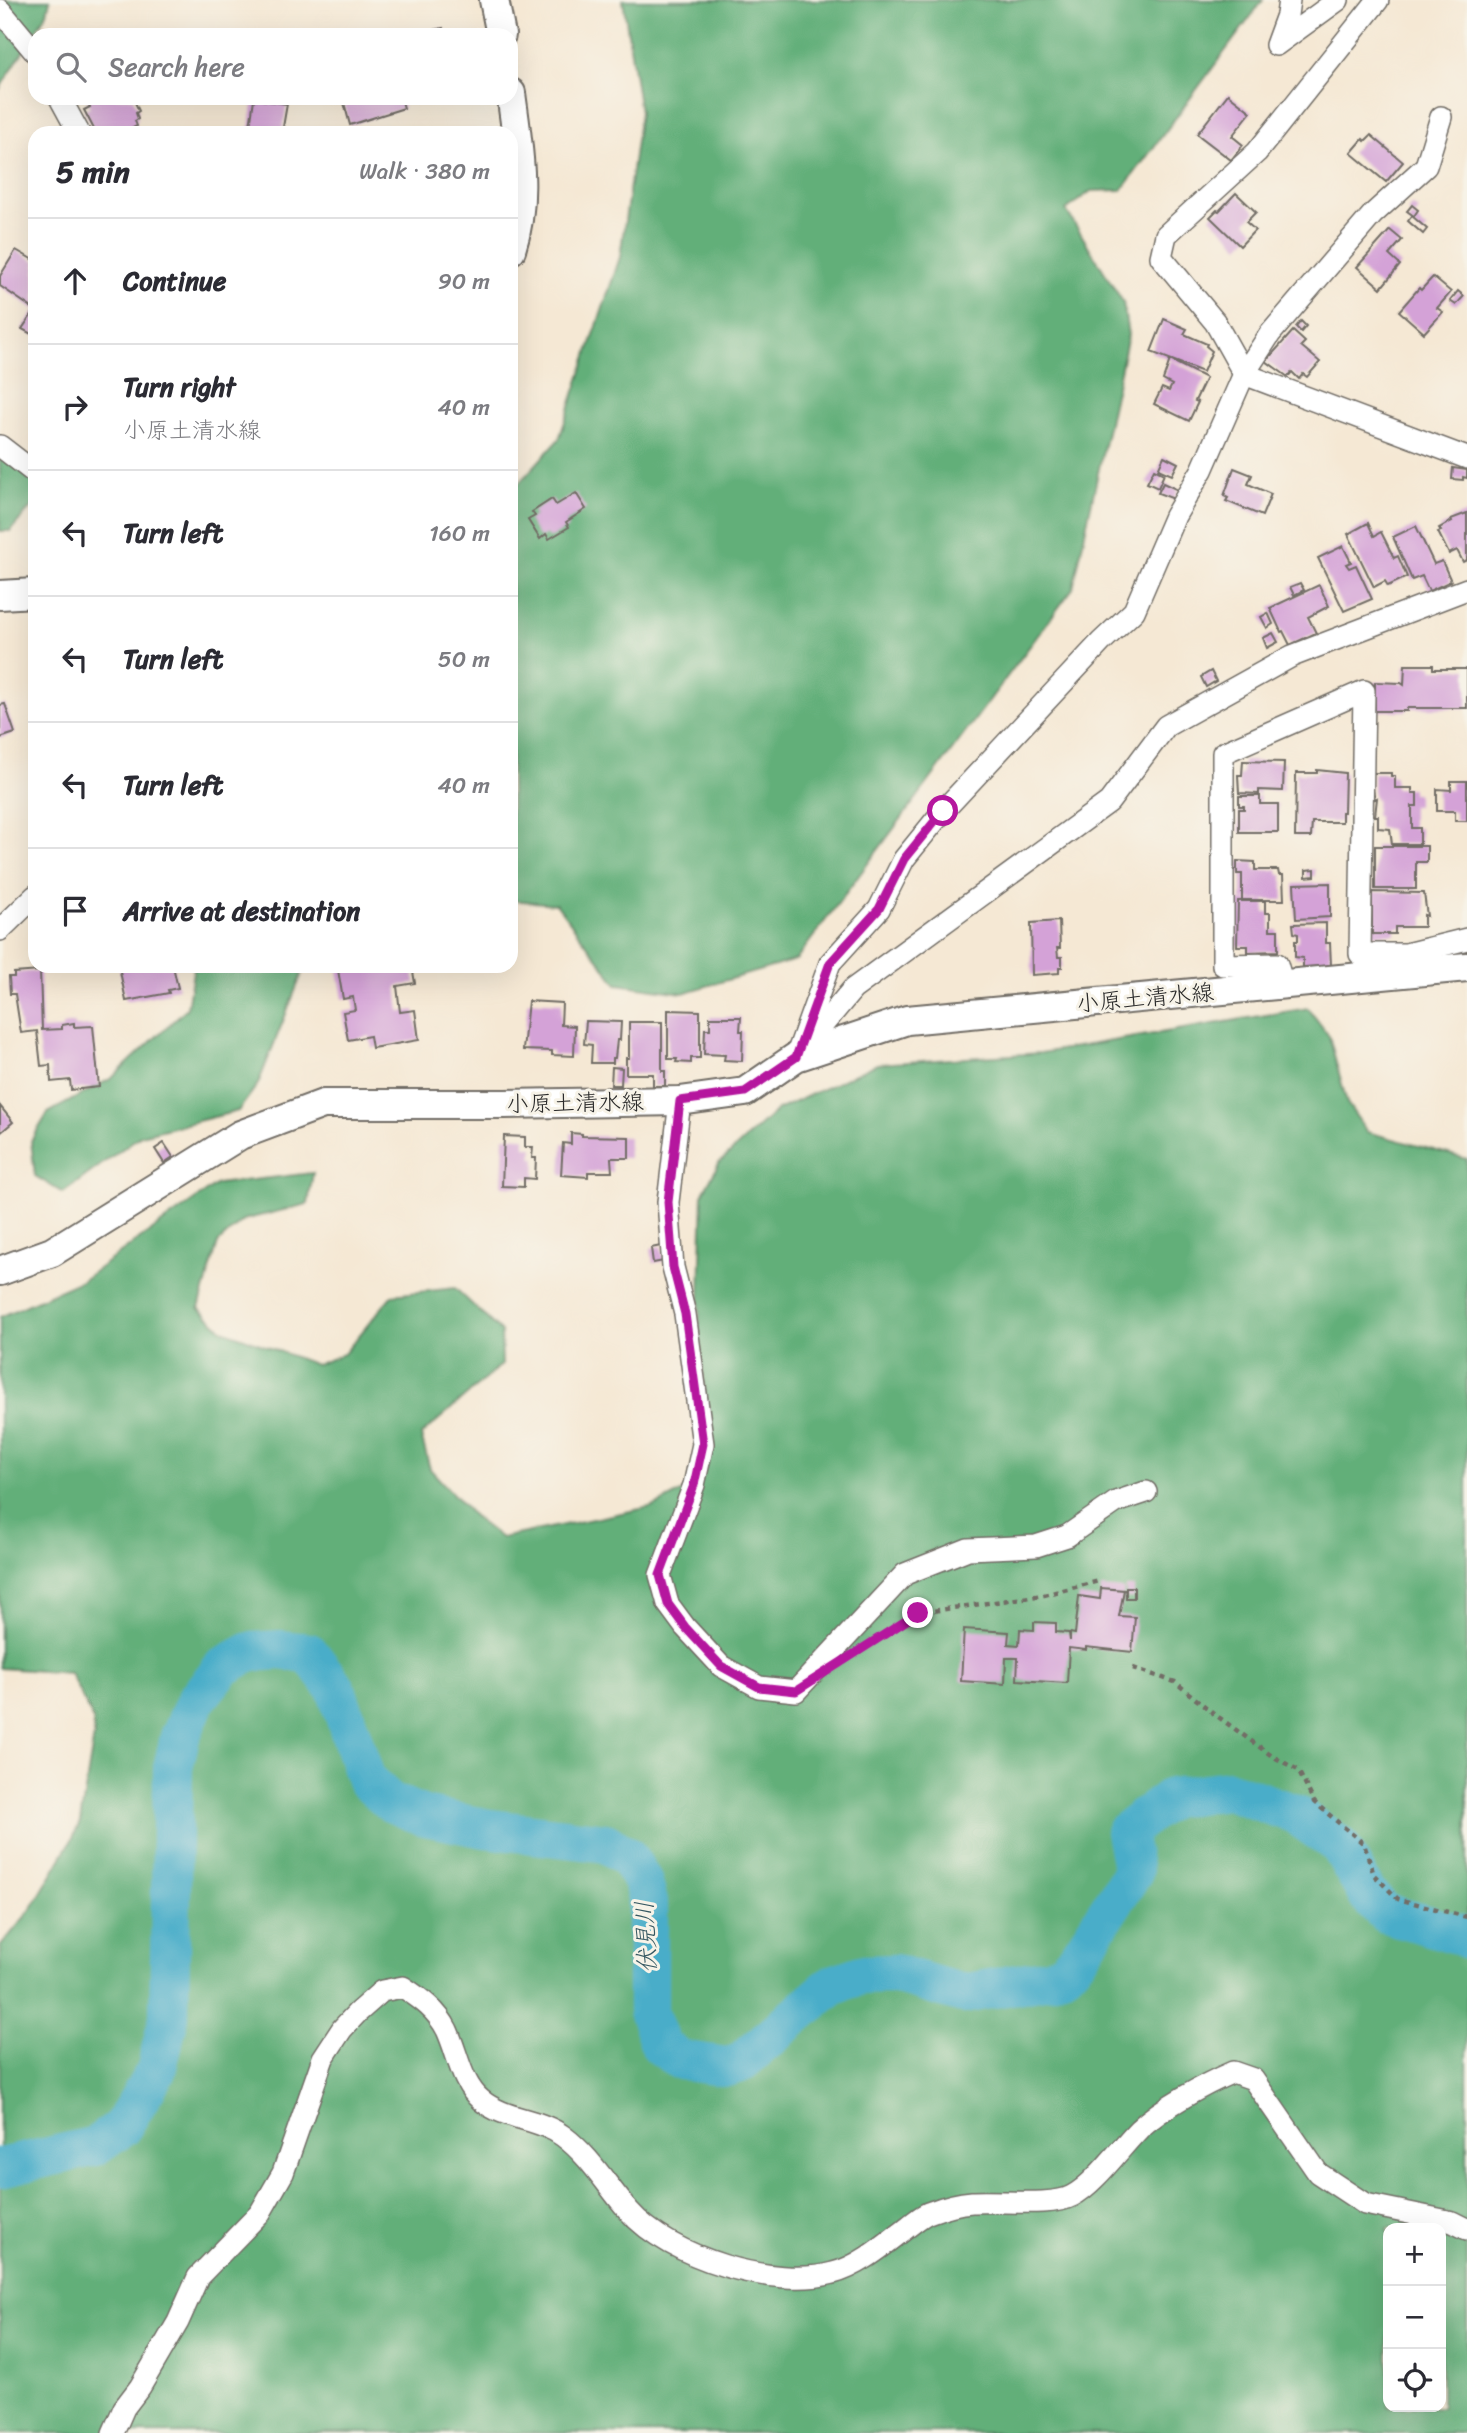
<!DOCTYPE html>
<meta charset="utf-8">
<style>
:root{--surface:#fff;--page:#f2f2f3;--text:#2b2b33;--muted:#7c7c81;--line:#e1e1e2}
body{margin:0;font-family:Sriracha,"Klee One",sans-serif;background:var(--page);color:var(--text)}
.controls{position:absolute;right:21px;bottom:21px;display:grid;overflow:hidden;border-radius:14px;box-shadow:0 7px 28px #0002}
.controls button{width:63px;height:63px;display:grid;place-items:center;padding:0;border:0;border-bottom:2px solid var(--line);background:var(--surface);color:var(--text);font:35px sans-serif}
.stop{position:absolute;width:21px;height:21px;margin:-16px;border:5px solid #b5179e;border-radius:50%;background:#fff}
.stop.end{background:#b5179e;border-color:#fff;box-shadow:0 2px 7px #0008}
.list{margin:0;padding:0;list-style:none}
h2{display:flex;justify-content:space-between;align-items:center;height:91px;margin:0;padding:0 28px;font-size:30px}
h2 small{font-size:23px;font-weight:400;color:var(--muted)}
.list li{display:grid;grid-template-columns:46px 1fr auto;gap:21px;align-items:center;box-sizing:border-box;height:126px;padding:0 28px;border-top:2px solid var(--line)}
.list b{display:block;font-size:26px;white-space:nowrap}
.list p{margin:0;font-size:23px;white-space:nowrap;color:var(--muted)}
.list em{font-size:23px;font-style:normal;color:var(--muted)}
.icon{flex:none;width:38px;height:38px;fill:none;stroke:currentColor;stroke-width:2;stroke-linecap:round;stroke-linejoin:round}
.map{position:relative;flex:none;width:1467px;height:2433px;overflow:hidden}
.search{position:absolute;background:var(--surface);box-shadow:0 7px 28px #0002;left:28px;top:28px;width:490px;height:77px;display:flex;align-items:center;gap:18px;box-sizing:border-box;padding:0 24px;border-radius:21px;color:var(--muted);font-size:26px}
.panel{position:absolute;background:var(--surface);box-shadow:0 7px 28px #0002;left:28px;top:126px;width:490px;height:847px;border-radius:21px}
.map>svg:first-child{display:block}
.forest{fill:#62af79;stroke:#466d52;stroke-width:2;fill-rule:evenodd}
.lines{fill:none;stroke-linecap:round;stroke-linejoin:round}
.river{stroke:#4aadc9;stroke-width:40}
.building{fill:#d4a2d7}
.street-casing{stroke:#726d66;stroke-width:24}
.secondary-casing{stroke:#726d66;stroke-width:32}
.path{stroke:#726d66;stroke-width:4.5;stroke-dasharray:5 5;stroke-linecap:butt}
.street{stroke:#fff;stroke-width:21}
.secondary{stroke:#fff;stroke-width:28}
.route{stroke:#b5179e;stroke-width:9}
.labels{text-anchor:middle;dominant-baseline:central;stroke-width:6;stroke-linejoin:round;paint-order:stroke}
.street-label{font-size:23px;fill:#2b2b2b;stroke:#f7f3e8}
.water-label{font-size:24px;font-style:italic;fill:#365862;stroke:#f7f3e8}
</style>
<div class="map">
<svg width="1467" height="2433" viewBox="0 0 1467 2433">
<rect width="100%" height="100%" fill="#f7f3e8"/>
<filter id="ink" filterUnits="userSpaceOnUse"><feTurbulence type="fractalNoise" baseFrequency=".0143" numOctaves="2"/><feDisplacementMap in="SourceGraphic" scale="14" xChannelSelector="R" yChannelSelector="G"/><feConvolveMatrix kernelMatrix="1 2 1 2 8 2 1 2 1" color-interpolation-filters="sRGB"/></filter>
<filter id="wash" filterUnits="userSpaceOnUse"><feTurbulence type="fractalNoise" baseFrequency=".00686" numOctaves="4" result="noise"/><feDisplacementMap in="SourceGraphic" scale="28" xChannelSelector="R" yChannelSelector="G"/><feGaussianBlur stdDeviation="1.57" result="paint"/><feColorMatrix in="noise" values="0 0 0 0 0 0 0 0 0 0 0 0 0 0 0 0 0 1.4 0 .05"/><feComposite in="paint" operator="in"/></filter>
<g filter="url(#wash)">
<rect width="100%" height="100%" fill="#f5e8d4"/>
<g class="forest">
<polygon points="0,0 50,0 47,13 0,88"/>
<polygon points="623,0 1263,0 1122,190 1091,191 1066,210 1123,302 1128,335 1073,588 796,960 683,993 617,984 556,904 511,900 511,492 559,439 620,257 640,112"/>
<polygon points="0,444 35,466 35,503 10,531 0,531"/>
<polygon points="194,966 305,966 258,1084 238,1111 141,1135 63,1193 35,1176 31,1141 48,1113 112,1078 187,1008"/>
<path d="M 1308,1008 L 1329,1036 L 1347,1103 L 1367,1132 L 1467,1159 L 1467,2433 L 0,2433 L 0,1947 L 32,1908 L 74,1836 L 80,1822 L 94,1736 L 93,1720 L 70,1673 L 0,1668 L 0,1317 L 81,1281 L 217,1184 L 313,1173 L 308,1204 L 243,1220 L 218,1243 L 199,1308 L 223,1330 L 316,1365 L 344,1354 L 392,1295 L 455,1288 L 501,1332 L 502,1364 L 421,1435 L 430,1469 L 475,1518 L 501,1538 L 655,1506 L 685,1490 L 708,1426 L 699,1328 L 703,1193 L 719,1163 L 777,1110 L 877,1064 L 1041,1053 ZM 1388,2228 L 1441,2228 L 1441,2407 L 1388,2407 Z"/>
</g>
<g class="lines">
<polyline class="river" points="0,2168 96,2146 122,2127 156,2071 169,2017 173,1768 180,1737 196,1700 223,1667 250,1652 280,1650 309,1653 336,1689 366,1780 390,1802 424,1816 484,1828 606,1843 628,1857 643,1882 648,1902 648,2011 661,2046 680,2060 727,2067 740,2063 832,1985 849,1979 861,1975 895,1974 963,1994 1049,1978 1065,1971 1078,1957 1133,1872 1125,1832 1170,1798 1228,1790 1295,1814 1340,1846 1367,1894 1385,1913 1464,1936 1467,1939"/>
</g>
<g id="blocks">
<g class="building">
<polygon points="443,28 445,35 416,35 416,34"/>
<polygon points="1228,94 1251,112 1232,136 1243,145 1231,160 1197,134"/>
<polygon points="86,98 133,98 139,111 136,113 138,119 135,121 137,126 123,133 96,133 84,110 90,107"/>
<polygon points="345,98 401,98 404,108 350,125 343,99"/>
<polygon points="254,99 287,104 282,133 249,133"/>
<polygon points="1371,135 1403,162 1386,182 1351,153 1363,139 1365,141"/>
<polygon points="1236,193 1256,212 1246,222 1255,230 1240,246 1210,217 1217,210 1219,211"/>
<polygon points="1412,205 1418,210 1414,216 1407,211"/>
<polygon points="1412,216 1427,229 1423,234 1408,221"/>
<polygon points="1390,230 1402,240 1389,255 1400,265 1381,288 1357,267"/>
<polygon points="16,250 35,261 35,336 22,329 35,310 0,286 0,276"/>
<polygon points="1433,277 1451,292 1437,308 1443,312 1424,333 1399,311 1419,288 1421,290"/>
<polygon points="1458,291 1464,296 1456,305 1450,301"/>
<polygon points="1164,319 1187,329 1184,334 1207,344 1206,346 1212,351 1203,372 1151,352"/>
<polygon points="1301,321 1306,326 1301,332 1296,327"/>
<polygon points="1293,331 1305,342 1301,346 1320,362 1307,377 1303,374 1299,379 1292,372 1288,377 1266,361"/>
<polygon points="1170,360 1206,378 1195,401 1198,402 1189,421 1154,404 1162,388 1169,391 1172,385 1163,380"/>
<polygon points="1164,456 1178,463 1172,475 1158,469"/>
<polygon points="1234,468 1252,475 1248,484 1271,494 1262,516 1226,501 1228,498 1224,496"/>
<polygon points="1453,468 1467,470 1467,478 1463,477 1463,480 1452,479"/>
<polygon points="1154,469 1164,474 1158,488 1147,483"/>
<polygon points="1163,483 1178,490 1174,499 1158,493"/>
<polygon points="576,493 586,509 566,522 569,527 549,539 546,534 540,539 528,520 535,516 532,512 552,499 556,505"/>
<polygon points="1467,513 1467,560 1463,562 1457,550 1449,554 1438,532 1441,531 1439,528 1452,521 1451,519"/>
<polygon points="1368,523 1374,536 1381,532 1394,558 1398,556 1407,577 1388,586 1385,581 1374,587 1348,534"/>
<polygon points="1416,526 1434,564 1442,561 1451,581 1429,591 1422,576 1412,580 1393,537"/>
<polygon points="1343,546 1351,562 1346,564 1349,568 1356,565 1372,599 1344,611 1318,558"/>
<polygon points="1300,583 1304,590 1294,595 1290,587"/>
<polygon points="1319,585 1329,606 1308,617 1316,633 1290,645 1283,631 1281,632 1270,608"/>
<polygon points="1268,613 1273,624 1267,628 1261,617"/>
<polygon points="1273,633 1278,642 1267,648 1263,638"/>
<polygon points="1405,665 1433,665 1433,669 1467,669 1467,708 1407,708 1407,711 1375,711 1375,682 1401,683 1404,685"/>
<polygon points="1211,671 1216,681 1206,687 1201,677"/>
<polygon points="5,704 15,733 0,738 0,705"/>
<polygon points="1243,761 1284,762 1283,791 1259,790 1259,794 1239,793 1238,775 1242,775"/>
<polygon points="1317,770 1345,773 1344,812 1342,812 1342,822 1312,822 1311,837 1295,837 1296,773 1317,773"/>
<polygon points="1373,773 1391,773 1391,776 1395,776 1395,788 1412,788 1412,793 1417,793 1417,806 1412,806 1412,828 1420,828 1420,844 1392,844 1390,829 1378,828 1378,816 1375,816 1377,798 1375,799 1373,790"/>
<polygon points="1451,781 1467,781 1467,821 1455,821 1455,811 1437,811 1437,789 1451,790"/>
<polygon points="1239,796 1260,796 1260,804 1278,804 1278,832 1239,832 1239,809 1244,809 1244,806 1239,806"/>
<polygon points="1375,846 1427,846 1427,862 1416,862 1416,889 1375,889"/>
<polygon points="1237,861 1255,862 1255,870 1278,870 1279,875 1283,875 1284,900 1242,900 1242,874 1237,874"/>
<polygon points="1315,869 1315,876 1306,877 1306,870"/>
<polygon points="1330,883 1330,917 1296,919 1294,884"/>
<polygon points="1372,892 1424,893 1427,916 1424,915 1424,927 1395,927 1395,934 1372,934"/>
<polygon points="1238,901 1265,901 1265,913 1270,913 1270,930 1278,930 1278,951 1248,952 1248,946 1237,946"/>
<polygon points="1059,921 1060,948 1057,948 1058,957 1062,957 1062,967 1059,967 1059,973 1032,975 1031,923"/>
<polygon points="1326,923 1326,943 1330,943 1331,966 1303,967 1303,958 1295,957 1295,941 1298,941 1298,934 1294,933 1293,924"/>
<polygon points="119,966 173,966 178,988 168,990 169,993 126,1001"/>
<polygon points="362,966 412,966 415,983 397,986 400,1012 415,1010 419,1040 372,1048 370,1036 348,1040 343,1012 355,1010 353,997 343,999 338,970"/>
<polygon points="40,971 42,1030 62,1029 62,1025 74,1023 74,1027 93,1026 99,1087 71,1090 70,1080 51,1082 50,1065 41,1066 37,1031 21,1033 15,994 10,994 9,977 14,977 14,973"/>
<polygon points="528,1001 562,1003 561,1025 575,1026 574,1056 552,1055 552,1051 523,1050"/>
<polygon points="668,1010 700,1011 700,1058 691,1058 691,1063 676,1062 677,1059 668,1059"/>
<polygon points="710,1017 741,1017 740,1031 743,1031 742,1061 724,1060 725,1055 704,1054 705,1029 710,1029"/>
<polygon points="586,1021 621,1022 620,1040 617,1040 615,1058 613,1058 613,1063 591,1063 592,1045 584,1044"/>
<polygon points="629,1022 662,1022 662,1071 665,1071 665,1086 653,1086 653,1074 626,1074 626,1058 629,1058"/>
<polygon points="612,1067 622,1068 621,1085 611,1085"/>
<polygon points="0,1106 13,1122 0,1133"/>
<polygon points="571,1133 582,1134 582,1136 629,1137 629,1158 611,1158 612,1172 588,1172 588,1177 561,1175 563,1143 571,1144"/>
<polygon points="504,1136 525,1137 525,1147 533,1147 532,1158 536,1158 535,1179 524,1178 524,1187 502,1186"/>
<polygon points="164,1143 173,1157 164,1163 155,1149"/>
<polygon points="661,1246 664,1261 653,1263 651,1248"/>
<rect x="1126" y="1587" width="8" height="11"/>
<polygon points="1101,1588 1124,1590 1119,1616 1135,1617 1132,1652 1086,1647 1086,1650 1069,1648 1067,1683 1017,1680 1018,1658 1006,1658 1005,1684 961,1681 964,1629 1009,1632 1008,1644 1019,1645 1020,1629 1034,1630 1034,1622 1056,1623 1056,1632 1069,1633 1070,1641 1070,1633 1075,1634 1079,1596 1100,1599"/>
</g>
</g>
</g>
<g filter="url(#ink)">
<use href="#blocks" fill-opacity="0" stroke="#726d66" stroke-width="2"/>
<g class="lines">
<defs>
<g id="street">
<polyline points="1289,0 1287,15 1276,45 1338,0"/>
<polyline points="1378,0 1257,152 1166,235 1161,257 1215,322 1244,374 1467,458"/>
<polyline points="0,10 35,52"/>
<polyline points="60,98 79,133"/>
<polyline points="0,446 35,473"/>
<polyline points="0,930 35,896"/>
<polyline points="1283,985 1277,964 1223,965 1223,753 1364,691 1360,954 1406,954 1467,939"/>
<polyline points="806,1045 853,989 1109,802 1166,726 1292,656 1467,589"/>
<polyline points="796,1057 830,963 879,909 904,859 943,811 1101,642 1134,611 1175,516 1202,470 1244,374 1270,334 1373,214 1426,166 1441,117"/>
<polyline points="680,1101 668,1202 673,1267 685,1314 703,1444 694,1485 660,1575 668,1604 685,1627 721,1666 759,1687 796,1691 905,1574 968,1549 1036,1546 1067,1536 1116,1502 1146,1492"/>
<path d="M 113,2433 L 124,2408 L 140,2387 L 178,2322 L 198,2277 L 260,2213 L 283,2173 L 323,2058 L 342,2029 L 357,2013 L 382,1991 L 403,1987 C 421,1999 437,2010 447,2030 C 458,2054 461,2083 481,2100 C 505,2120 539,2118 563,2136 C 590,2156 607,2186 629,2211 C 670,2258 774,2289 833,2273 C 859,2267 888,2242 909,2226 C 916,2221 923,2214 931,2212 C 944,2207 959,2203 972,2202 C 997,2200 1052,2207 1072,2196 C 1095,2184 1120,2148 1139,2129 C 1161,2108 1205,2084 1233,2072 L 1253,2079 L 1318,2173 L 1365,2204 L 1453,2222 L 1467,2229"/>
</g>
<g id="secondary">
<polyline points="494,0 501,35"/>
<path d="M 511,93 C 518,146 528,198 511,250"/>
<polyline points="0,595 35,593"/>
<polyline points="0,1271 52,1252 240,1135 323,1104 505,1104 680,1101 745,1092 796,1057 907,1020 1467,967"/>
</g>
</defs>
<use href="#street" class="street-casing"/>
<use href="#secondary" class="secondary-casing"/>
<g class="path">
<polyline points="873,1642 918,1613 1044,1595 1099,1581"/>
<polyline points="1133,1668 1175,1682 1217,1716 1272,1756 1298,1770 1314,1802 1364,1844 1374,1875 1398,1899 1467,1917"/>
</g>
<use href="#street" class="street"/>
<use href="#secondary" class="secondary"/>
</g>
</g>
<g class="lines" filter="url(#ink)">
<polyline class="route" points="918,1613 796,1691 759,1687 721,1666 685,1627 668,1604 660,1575 694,1485 703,1444 685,1314 673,1267 668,1202 680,1101 745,1092 796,1057 830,963 879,909 904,859 943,811"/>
</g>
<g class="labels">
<g class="street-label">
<text transform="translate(1145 998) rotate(-5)">小原土清水線</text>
<text transform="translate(575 1103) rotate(-1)">小原土清水線</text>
</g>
<g class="water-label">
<text transform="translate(646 1937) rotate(-93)">伏見川</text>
</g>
</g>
</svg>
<div class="controls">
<button>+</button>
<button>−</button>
<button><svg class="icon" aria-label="locate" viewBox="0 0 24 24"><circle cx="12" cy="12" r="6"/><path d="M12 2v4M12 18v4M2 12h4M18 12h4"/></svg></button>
</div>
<div class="stop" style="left:943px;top:811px"></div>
<div class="stop end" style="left:918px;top:1613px"></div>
<div class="search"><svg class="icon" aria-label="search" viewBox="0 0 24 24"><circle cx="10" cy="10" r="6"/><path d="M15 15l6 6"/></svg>Search here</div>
<section class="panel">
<h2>5 min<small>Walk · 380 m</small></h2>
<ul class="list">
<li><svg class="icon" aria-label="ahead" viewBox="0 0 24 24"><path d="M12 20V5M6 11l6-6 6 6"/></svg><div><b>Continue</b></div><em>90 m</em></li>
<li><svg class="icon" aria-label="right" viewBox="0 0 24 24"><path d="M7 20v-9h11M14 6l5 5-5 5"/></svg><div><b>Turn right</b><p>小原土清水線</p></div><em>40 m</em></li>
<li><svg class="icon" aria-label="left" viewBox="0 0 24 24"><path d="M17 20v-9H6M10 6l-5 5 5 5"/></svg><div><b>Turn left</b></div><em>160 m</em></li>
<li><svg class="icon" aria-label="left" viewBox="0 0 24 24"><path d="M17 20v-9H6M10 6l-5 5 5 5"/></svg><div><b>Turn left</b></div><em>50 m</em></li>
<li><svg class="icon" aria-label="left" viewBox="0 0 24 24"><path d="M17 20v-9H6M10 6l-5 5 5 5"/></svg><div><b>Turn left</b></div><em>40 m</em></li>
<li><svg class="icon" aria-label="arrive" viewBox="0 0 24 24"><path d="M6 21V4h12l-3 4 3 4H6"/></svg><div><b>Arrive at destination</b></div></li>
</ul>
</section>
</div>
